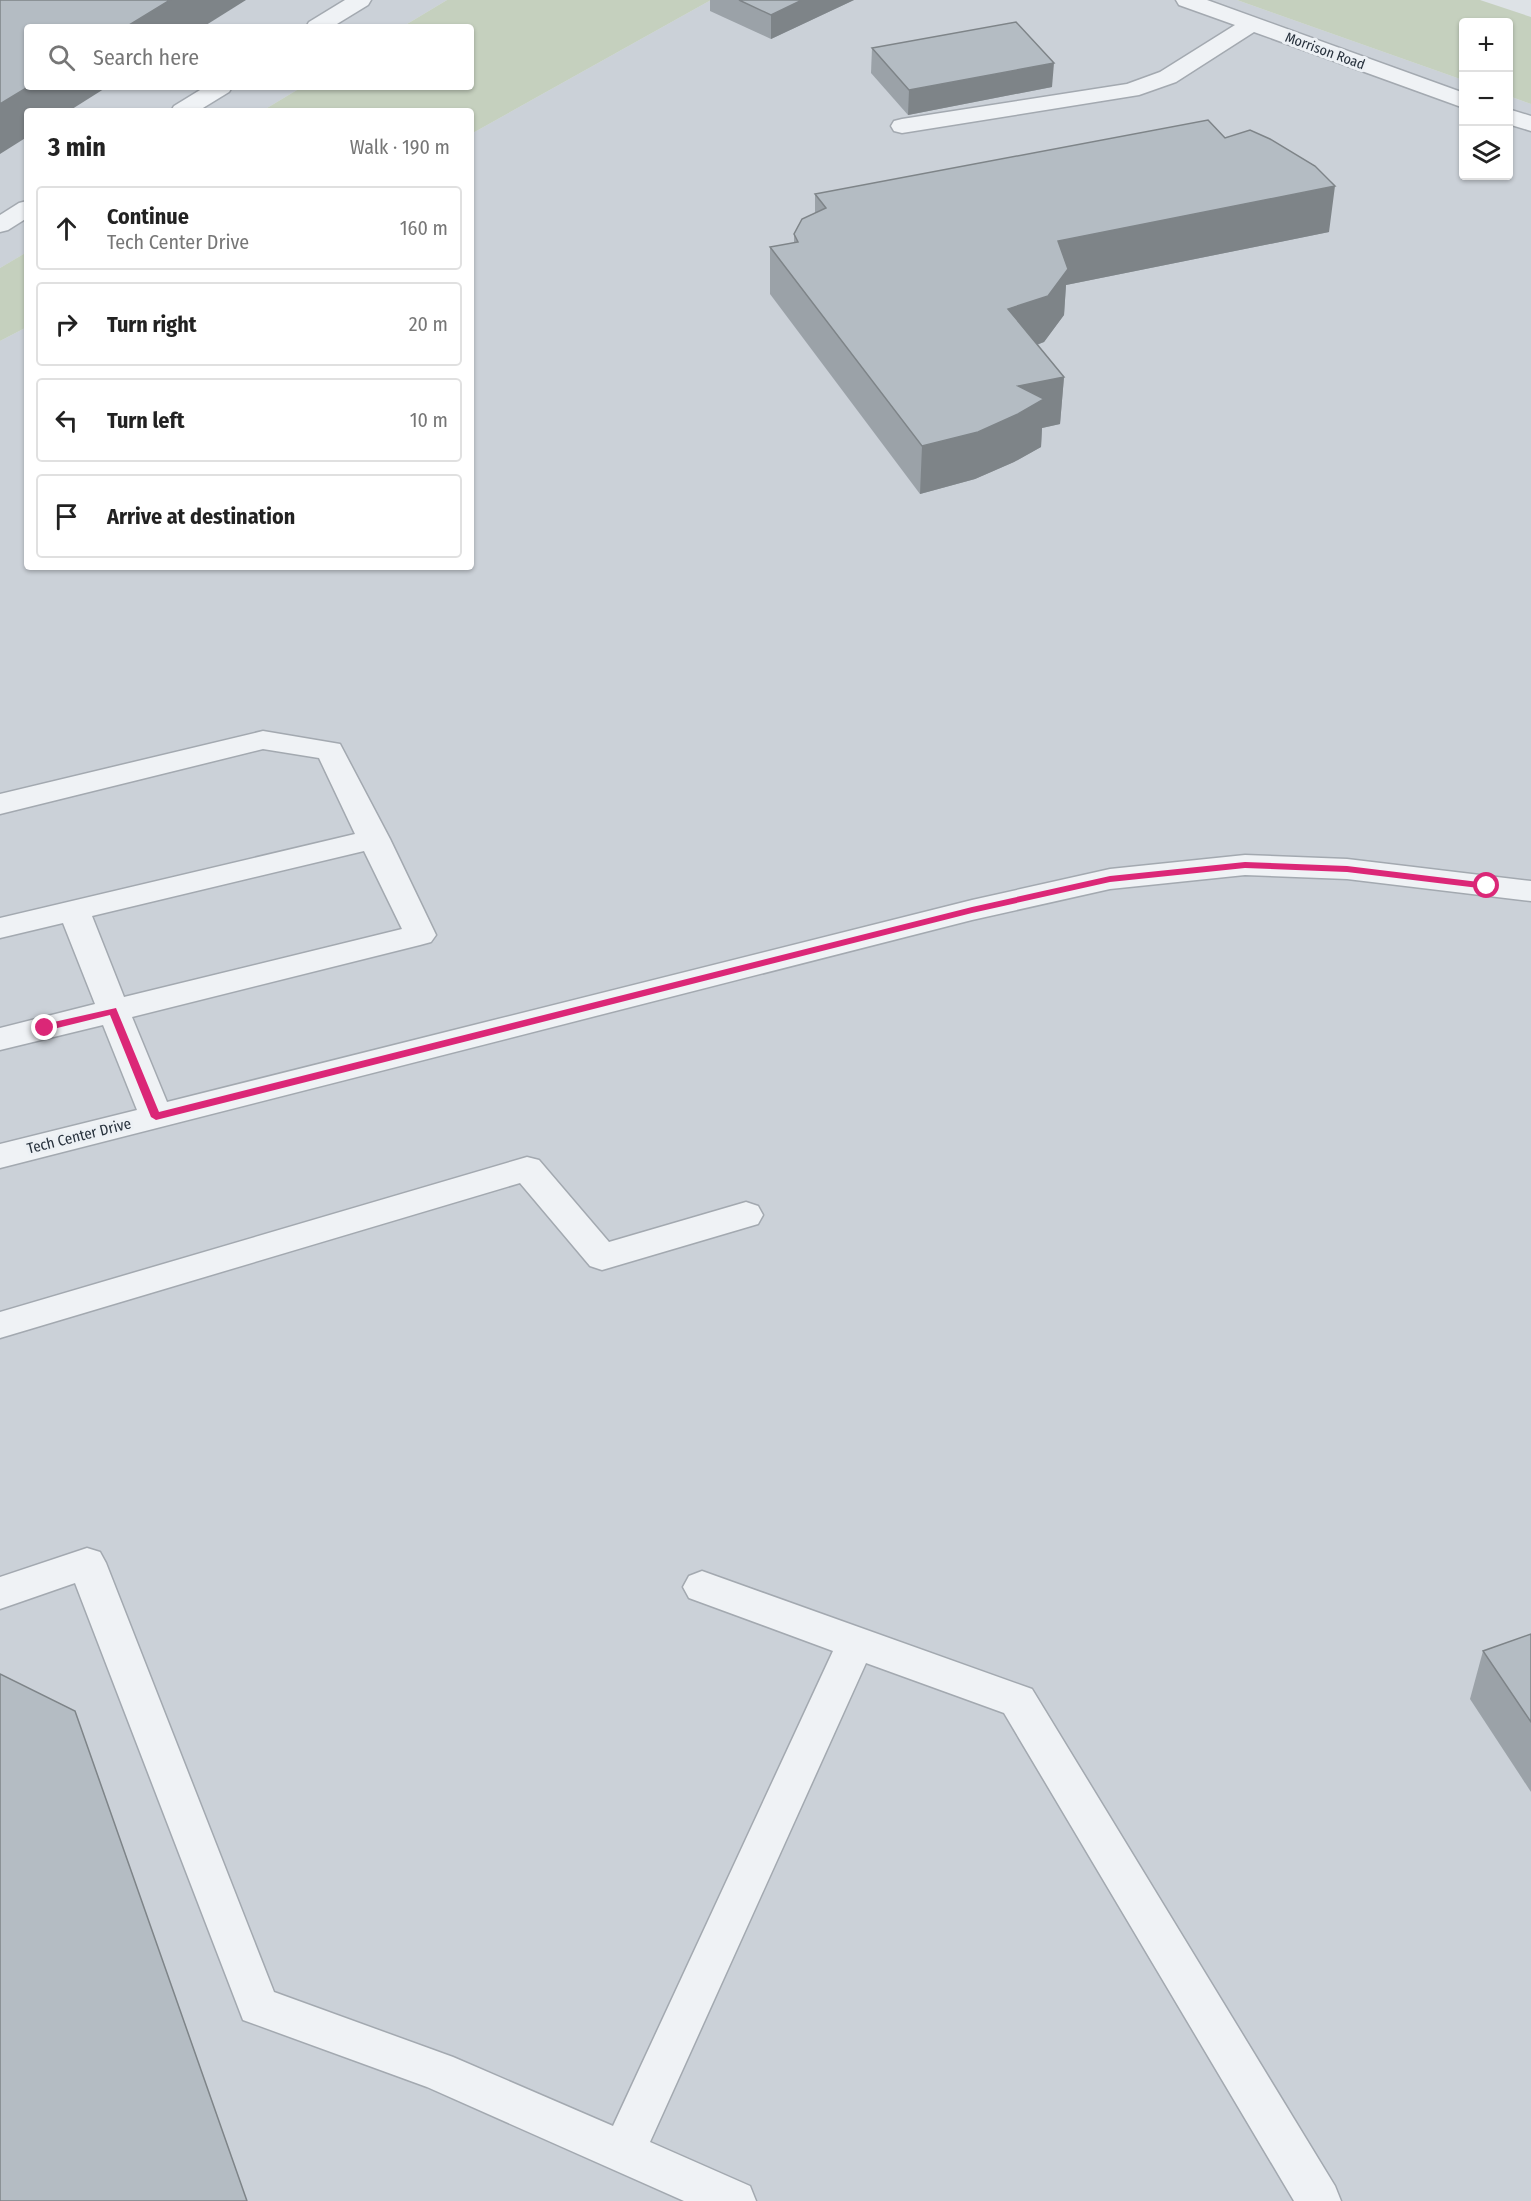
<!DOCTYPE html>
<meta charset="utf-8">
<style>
:root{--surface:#fff;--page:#f2f2f2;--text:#222;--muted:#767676;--line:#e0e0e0}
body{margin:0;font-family:"Fira Sans Condensed",sans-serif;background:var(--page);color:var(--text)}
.controls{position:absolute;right:18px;top:18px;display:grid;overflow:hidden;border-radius:6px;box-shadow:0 2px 4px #0004}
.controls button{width:54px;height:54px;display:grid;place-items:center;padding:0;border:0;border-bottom:2px solid var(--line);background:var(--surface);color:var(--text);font:30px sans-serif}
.stop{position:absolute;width:18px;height:18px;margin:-14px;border:4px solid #db2777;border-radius:50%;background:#fff}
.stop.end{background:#db2777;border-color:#fff;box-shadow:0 2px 6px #0008}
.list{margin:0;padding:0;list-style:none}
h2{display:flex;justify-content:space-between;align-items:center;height:78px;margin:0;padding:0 24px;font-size:26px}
h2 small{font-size:20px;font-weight:400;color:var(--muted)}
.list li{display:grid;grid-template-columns:39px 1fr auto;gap:18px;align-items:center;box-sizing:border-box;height:84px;margin:0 12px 12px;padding:0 12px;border:2px solid var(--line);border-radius:6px}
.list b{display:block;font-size:22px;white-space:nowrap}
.list p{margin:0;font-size:20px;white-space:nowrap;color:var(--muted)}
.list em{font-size:20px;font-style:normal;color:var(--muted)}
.icon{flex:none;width:33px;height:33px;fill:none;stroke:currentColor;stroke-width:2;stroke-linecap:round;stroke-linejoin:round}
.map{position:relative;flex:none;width:1531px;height:2201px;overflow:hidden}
.search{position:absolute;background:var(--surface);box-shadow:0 2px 4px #0004;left:24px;top:24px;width:450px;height:66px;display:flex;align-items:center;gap:15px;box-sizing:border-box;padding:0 21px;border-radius:6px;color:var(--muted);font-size:22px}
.panel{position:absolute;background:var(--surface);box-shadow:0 2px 4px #0004;left:24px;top:108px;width:450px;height:462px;border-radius:6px}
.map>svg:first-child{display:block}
.built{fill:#cbd1d8}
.green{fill:#c5d0be}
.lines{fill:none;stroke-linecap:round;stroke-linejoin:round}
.minor-casing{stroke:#a3a9b0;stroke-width:3}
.minor{fill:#eff2f5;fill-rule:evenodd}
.wall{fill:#9ba2a8}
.shaded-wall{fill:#7e8488}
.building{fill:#b4bcc3;stroke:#7e8488;stroke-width:1.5}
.route{fill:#db2777}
.labels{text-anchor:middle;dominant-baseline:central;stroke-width:6;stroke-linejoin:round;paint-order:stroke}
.far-street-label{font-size:14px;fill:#27313c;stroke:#ecf0f4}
.street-label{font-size:15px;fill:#27313c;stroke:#ecf0f4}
</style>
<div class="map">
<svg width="1531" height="2201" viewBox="0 0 1531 2201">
<rect width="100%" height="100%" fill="#dde2e6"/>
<g class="built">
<polygon points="0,0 447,0 402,27 27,27 27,87 302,87 262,111 27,111 27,252 0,268"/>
<polygon points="711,0 1237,0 1463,80 1464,176 1508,176 1509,96 1531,104 1531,2201 0,2201 0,341 27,327 27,567 471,567 471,134"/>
</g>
<g class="green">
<polygon points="447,0 711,0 471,134 471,111 262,111 302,87 471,87 471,27 402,27"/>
<polygon points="1237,0 1480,0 1531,17 1531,104 1509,96 1508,22 1464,22 1463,80"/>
<polygon points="27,252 27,327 0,341 0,268"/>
</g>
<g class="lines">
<defs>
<g id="minor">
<polygon points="345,0 371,0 368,5 332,27 306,27 309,22"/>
<polygon points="1176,0 1207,0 1464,93 1464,108 1254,32 1176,82 1139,95 902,133 894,131 891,126 894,121 902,119 1127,84 1160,72 1235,25 1179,5"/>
<polygon points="205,87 232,87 229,92 198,111 171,111 174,106"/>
<polygon points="1508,109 1531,116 1531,131 1508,124"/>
<polygon points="27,201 27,218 8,230 0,232 0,215 19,203"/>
<path d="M 263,731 L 340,744 L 390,839 L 436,935 L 431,942 L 420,945 L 132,1017 L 167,1102 L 972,900 L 1110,869 L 1245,855 L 1347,859 L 1531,881 L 1531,901 L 1347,879 L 1245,875 L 1110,889 L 972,920 L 0,1168 L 0,1144 L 137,1110 L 103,1025 L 0,1050 L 0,1028 L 95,1004 L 63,923 L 0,938 L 0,918 L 355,834 L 319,758 L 263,749 L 0,814 L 0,794 ZM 364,851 L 402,929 L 124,997 L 92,916 Z"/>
<polygon points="527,1157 539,1160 609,1242 746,1202 758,1206 763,1215 758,1224 602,1270 590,1266 520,1183 0,1338 0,1312"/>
<polygon points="87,1548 100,1552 106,1563 274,1992 453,2057 613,2126 833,1651 689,1598 683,1587 689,1576 702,1571 1032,1689 1335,2186 1341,2201 1294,2201 1004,1713 866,1663 650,2142 750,2186 756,2201 684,2201 427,2087 243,2020 75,1583 0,1609 0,1577"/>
</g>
</defs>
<use href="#minor" class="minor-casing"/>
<use href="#minor" class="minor"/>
</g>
<g class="wall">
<polygon points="710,0 854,0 771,39 710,11"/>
<polygon points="872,48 1052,87 908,115 871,73"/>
<polygon points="1225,138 1329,232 1066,285 1064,315 1044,342 1037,345 1064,377 1060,424 1042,428 1041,447 1014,462 975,479 920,494 770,294 770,247 794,243 794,234 815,213 815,194"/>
<polygon points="1531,1634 1531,1792 1470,1699 1483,1651"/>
</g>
<g class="shaded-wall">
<polygon points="170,0 246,0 203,27 126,27"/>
<polygon points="802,0 854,0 771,39 771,15"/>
<polygon points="1054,63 1052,87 908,115 909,90"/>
<polygon points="28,87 107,87 69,111 27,111 27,137 0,154 0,104"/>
<polygon points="1335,186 1329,232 1066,285 1064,315 1044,342 1005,356 1008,309 1058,241"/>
<polygon points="1064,377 1060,424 1042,428 1041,447 1014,462 975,479 920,494 922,446 1018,386"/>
</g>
<g class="building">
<polygon points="0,0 170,0 126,27 27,27 27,87 28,87 0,104"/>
<polygon points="739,0 802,0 771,15"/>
<polygon points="1016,22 1054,63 909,90 872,48"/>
<polygon points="1208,120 1225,138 1250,130 1270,139 1315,166 1335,186 1058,241 1068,269 1048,296 1008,309 1064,377 1018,386 1044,399 1018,414 978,432 922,446 770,247 798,242 794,234 802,219 826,208 815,194"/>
<polygon points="1531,1634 1531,1722 1483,1651"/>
<polygon points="0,1674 75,1711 247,2201 0,2201"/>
</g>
<polygon class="route" points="1245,862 1347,866 1487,883 1491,886 1487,889 1347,872 1245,868 1110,882 972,913 156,1120 151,1117 110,1015 45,1031 40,1028 45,1024 116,1008 159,1112 972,907 1110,876"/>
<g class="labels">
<g class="far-street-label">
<text transform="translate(1325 51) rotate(20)">Morrison Road</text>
</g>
<g class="street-label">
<text transform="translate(79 1136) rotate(-14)">Tech Center Drive</text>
</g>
</g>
</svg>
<div class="controls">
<button>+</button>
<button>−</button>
<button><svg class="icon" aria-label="layers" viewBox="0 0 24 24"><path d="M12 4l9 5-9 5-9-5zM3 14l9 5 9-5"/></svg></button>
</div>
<div class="stop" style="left:1487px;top:886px"></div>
<div class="stop end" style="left:45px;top:1028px"></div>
<div class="search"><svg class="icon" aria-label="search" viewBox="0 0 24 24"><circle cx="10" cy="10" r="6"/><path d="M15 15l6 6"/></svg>Search here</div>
<section class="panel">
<h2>3 min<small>Walk · 190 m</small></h2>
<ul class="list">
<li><svg class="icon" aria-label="ahead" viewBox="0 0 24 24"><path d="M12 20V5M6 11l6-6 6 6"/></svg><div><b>Continue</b><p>Tech Center Drive</p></div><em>160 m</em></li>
<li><svg class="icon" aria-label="right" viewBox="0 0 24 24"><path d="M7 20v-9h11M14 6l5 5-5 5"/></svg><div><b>Turn right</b></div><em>20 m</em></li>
<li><svg class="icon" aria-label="left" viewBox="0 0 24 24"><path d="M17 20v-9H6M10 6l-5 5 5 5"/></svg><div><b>Turn left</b></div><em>10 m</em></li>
<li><svg class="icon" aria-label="arrive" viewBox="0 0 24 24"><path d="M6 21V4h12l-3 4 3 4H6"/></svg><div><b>Arrive at destination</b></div></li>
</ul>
</section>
</div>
